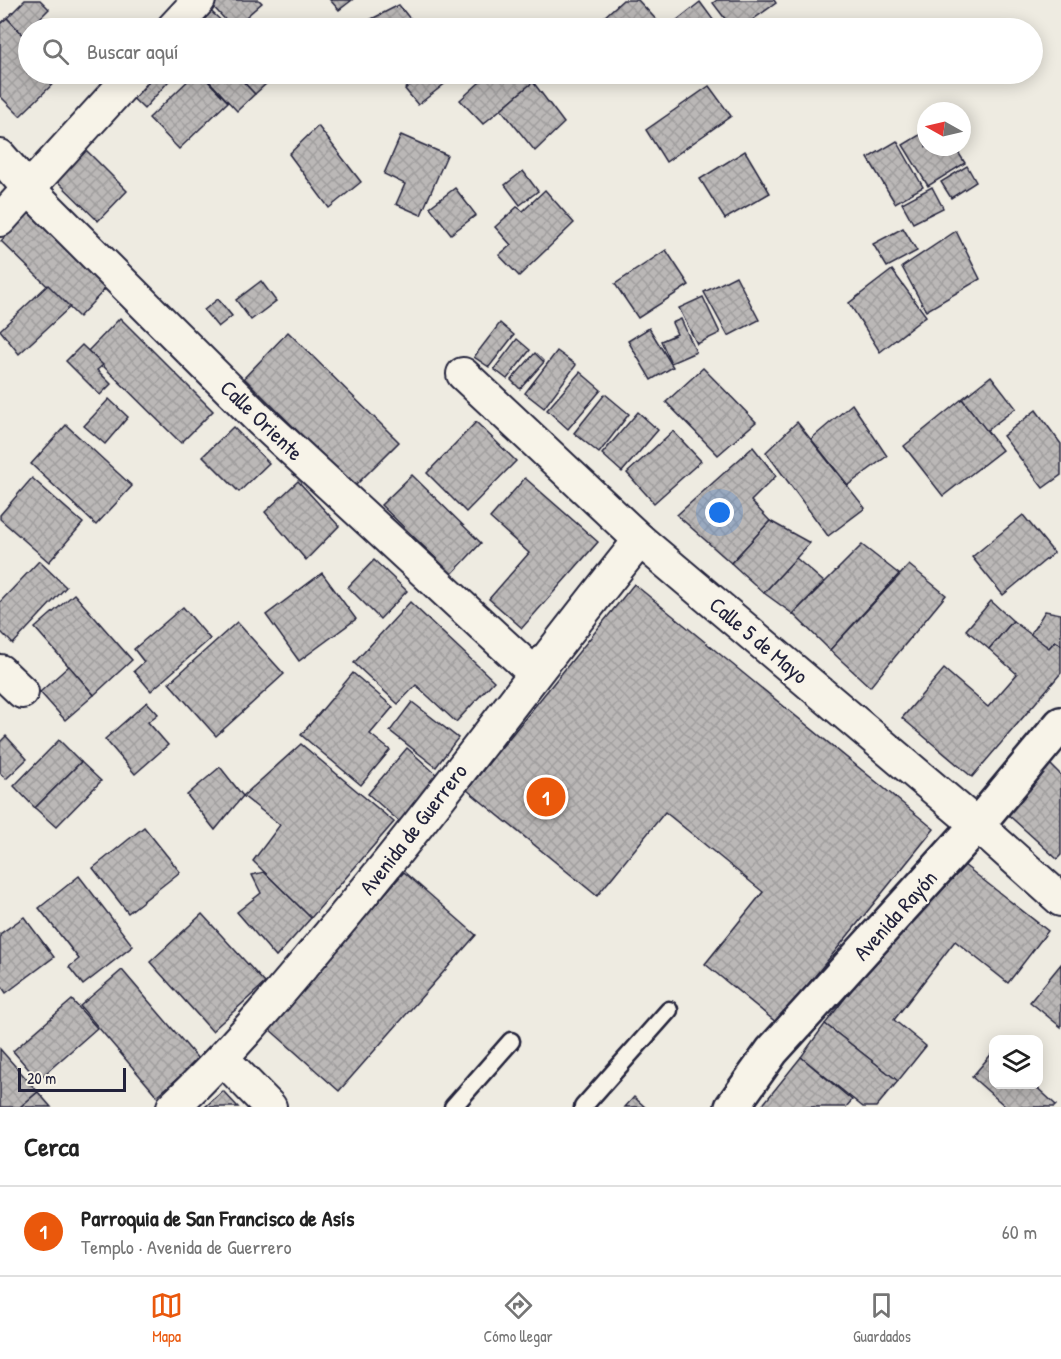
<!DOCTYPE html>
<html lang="es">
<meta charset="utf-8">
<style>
:root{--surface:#fff;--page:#f2f2f2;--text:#222;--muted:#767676;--line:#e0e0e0;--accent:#ea580c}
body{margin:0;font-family:"Patrick Hand",sans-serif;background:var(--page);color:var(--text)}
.controls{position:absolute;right:18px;bottom:18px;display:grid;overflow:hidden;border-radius:12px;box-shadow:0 3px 15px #0003}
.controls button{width:54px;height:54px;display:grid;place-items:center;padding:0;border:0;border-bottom:2px solid var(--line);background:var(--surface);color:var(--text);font:30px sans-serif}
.compass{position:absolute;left:917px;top:102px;width:54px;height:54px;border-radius:50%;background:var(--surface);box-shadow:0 3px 15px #0003;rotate:278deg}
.scale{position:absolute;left:18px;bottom:15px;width:108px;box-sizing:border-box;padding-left:6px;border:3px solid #22223b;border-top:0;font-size:16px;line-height:21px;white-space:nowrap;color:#22223b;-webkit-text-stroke:4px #f7f3e8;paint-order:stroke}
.you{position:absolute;left:720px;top:513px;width:21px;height:21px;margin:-15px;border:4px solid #fff;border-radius:50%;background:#1a73e8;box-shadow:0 0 0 9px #1a73e833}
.badge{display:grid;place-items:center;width:39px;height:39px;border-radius:50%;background:var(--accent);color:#fff;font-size:20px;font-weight:700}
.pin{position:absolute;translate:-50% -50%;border:3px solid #fff;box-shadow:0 2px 6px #0006}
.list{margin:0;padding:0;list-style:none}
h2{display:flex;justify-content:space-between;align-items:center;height:78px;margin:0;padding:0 24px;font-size:26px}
h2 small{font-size:20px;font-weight:400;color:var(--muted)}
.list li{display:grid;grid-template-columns:39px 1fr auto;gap:18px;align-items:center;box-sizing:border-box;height:90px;padding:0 24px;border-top:2px solid var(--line)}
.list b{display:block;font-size:22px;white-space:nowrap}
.list p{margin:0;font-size:20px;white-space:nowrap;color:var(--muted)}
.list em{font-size:20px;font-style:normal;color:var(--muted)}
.icon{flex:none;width:33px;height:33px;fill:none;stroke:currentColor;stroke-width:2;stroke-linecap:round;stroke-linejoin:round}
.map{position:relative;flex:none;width:1061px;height:1107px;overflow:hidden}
.search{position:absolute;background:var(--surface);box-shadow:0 3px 15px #0003;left:18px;right:18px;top:18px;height:66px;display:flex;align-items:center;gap:15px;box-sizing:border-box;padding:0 21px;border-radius:33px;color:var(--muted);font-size:22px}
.sheet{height:168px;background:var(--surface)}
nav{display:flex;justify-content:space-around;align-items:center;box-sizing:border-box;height:84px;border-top:2px solid var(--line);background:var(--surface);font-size:16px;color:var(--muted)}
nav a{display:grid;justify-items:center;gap:3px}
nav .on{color:var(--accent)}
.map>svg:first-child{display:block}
.building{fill:url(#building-cross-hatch);stroke:#22223b;stroke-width:1.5}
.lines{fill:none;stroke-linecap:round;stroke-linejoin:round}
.lane-casing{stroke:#22223b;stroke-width:21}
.street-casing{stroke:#22223b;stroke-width:36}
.primary-casing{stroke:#22223b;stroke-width:38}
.lane{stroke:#f7f3e8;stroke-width:16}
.street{stroke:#f7f3e8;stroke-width:32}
.primary{stroke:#f7f3e8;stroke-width:33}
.labels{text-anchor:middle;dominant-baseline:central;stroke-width:4.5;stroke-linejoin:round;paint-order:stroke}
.street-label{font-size:22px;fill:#22223b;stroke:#f7f3e8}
</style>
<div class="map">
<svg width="1061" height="1107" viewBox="0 0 1061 1107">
<defs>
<pattern id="building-cross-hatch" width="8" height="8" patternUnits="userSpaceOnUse" patternTransform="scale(1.5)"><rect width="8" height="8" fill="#bbb8b7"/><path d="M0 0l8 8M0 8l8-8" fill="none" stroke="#a09e9e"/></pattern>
</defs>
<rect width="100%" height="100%" fill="#eeebe1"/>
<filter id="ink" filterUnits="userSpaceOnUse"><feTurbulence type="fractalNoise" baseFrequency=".0167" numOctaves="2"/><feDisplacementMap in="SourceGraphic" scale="12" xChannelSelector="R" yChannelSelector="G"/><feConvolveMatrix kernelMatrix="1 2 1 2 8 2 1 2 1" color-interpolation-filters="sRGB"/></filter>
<g filter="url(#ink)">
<g class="building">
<polygon points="25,0 40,0 49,9 23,35 7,18"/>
<polygon points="207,0 259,0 262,3 233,28"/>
<polygon points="330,0 352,0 339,10"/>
<polygon points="623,0 638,0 664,28 596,28 594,26"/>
<polygon points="717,0 774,0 776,3 741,28 732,28 713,3"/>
<polygon points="700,2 714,21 705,28 681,28 676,21"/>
<polygon points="203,4 228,27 227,28 181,28"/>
<polygon points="399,5 414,24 409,28 354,28"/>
<polygon points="7,18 28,40 28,74 62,75 20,116 0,96 0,24"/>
<polygon points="135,74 175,74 144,109 122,88"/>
<polygon points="195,74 201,74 228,102 179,149 149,118"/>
<polygon points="217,74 236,74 255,94 237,111 209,81"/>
<polygon points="236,74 277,74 255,94"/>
<polygon points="390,74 415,74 400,85"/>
<polygon points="424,74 457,74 418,105 405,89"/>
<polygon points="489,74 543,74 483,124 460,100"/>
<polygon points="533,82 564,123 535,151 501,109"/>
<polygon points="709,86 731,116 666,162 646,130"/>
<polygon points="318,126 361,182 329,208 289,154"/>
<polygon points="926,131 926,147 955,147 965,163 928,186 903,145"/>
<polygon points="401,135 447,155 421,215 396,204 405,184 384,174"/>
<polygon points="897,141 923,187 895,203 868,158"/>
<polygon points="86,150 127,191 98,221 56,180"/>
<polygon points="745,151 770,193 725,219 700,179"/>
<polygon points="967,166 976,182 951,198 941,182"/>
<polygon points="523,171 538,191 520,205 505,185"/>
<polygon points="932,187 943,208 913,223 902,203"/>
<polygon points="455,188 476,215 451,234 430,207"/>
<polygon points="545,190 574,223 519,276 499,255 511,245 495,227 517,207 523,211"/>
<polygon points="29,211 107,287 79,317 1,241"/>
<polygon points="903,228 917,251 887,267 873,244"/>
<polygon points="956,231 980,279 926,311 902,267"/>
<polygon points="666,250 689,285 638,318 615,284"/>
<polygon points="892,270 926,316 880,352 849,303"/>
<polygon points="736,276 759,320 728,336 704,292"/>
<polygon points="261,281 276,301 251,320 236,300"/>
<polygon points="48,285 70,307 19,354 0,330"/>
<polygon points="703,297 720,333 697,344 679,308"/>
<polygon points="218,299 232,316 218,327 204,310"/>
<polygon points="120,318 213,411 181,443 88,351"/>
<polygon points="681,319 696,352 671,363 661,341 677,334 672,323"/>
<polygon points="500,323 514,335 489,367 474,357"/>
<polygon points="649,328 673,367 651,380 628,341"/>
<polygon points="288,332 399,442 354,487 244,378"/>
<polygon points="517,339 530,350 507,379 494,369"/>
<polygon points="82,345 103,365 97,370 111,384 100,395 66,361"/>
<polygon points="557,351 576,365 544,408 525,393"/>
<polygon points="535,353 544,362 520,389 511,380"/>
<polygon points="703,368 756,422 718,455 666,402"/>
<polygon points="580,372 601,390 568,429 547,410"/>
<polygon points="991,376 1016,408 986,431 962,399"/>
<polygon points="605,394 629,414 599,453 574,433"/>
<polygon points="109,399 128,417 105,444 84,426"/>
<polygon points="962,399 1002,450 943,496 904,446"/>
<polygon points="852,404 887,456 848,485 811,439"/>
<polygon points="1036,410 1061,444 1061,475 1043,488 1003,436"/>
<polygon points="638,412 658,430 622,472 602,454"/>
<polygon points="476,422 516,461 466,512 427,473"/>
<polygon points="797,422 865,508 828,536 766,452"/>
<polygon points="66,425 132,486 96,525 31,464"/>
<polygon points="233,427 269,463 239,492 203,456"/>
<polygon points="673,431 701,461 654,503 627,473"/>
<polygon points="753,447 776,476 751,501 770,521 731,563 677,515"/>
<polygon points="412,475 481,543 452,574 381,505"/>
<polygon points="32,478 83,523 49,562 0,519 0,515"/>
<polygon points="525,478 598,542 522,628 489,599 529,553 490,518"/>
<polygon points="298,481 339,526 306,560 265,512"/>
<polygon points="1023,515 1054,553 1003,595 972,557"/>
<polygon points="770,521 810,543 764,593 731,563"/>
<polygon points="862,545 899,574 830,650 793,614"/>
<polygon points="796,558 824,582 793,614 764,593"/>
<polygon points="374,560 407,591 380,619 348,587"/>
<polygon points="39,561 66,587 13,644 0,631 0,602"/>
<polygon points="909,565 946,595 870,687 830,650"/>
<polygon points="322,573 356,619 299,661 266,615"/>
<polygon points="634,584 934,829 777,1023 705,964 763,892 665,812 597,896 467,790"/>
<polygon points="74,594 132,660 94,695 35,628"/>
<polygon points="991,601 1013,621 989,649 966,630"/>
<polygon points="410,602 494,681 456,722 416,685 398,704 354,663"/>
<polygon points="183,607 210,639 151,691 134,671 144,662 134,649"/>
<polygon points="1045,611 1061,614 1061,645 1055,641 1049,648 1030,635"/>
<polygon points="1013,621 1049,648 1055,641 1061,645 1061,673 972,777 902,718 944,669 988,707 1017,674 989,649"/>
<polygon points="237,622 284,674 216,736 169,683"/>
<polygon points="69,666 94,695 65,720 40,692"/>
<polygon points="353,673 393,707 370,734 390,750 361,785 301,735"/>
<polygon points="147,702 158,714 148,722 168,745 135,774 105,739"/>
<polygon points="412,702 458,738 436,767 390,731"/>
<polygon points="6,736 27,759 6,779 0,773 0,742"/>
<polygon points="59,740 81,762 35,808 14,786"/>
<polygon points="301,744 394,822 311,918 253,861 280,825 243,796"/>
<polygon points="407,748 437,775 401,823 368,794"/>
<polygon points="81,762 101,781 56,827 35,808"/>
<polygon points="1048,762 1061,775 1061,855 1057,859 1004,811"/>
<polygon points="220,767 243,796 215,830 187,795"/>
<polygon points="144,827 180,872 128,913 93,868"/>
<polygon points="954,857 1048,931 1008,983 955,941 894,1020 926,1046 898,1081 825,1024"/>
<polygon points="264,872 311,918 276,957 237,912 261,893 252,875"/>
<polygon points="404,872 476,935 339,1091 268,1028"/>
<polygon points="79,876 133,946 83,985 69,967 79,959 39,908"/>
<polygon points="202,914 265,983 212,1031 150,962"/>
<polygon points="24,917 54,957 6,993 0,984 0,934"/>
<polygon points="1061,964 1061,1027 1030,1002"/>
<polygon points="122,970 199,1060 157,1096 80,1006"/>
<polygon points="72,1000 97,1028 38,1080 13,1051"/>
<polygon points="825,1024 898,1081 876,1107 863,1107 801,1057"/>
<polygon points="0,1049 38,1092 20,1107 0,1107"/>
<polygon points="994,1051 994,1084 1033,1084 1056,1105 1054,1107 1006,1107 972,1077"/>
<polygon points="801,1057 852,1100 846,1107 761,1107"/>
<polygon points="223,1091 238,1107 205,1107"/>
<polygon points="38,1092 51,1107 20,1107"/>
<polygon points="634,1097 645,1107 625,1107"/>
</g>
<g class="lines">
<defs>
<g id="lane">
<polyline points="453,1107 511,1041"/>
<polyline points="583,1107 669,1010"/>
</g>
<g id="street">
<polyline points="173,28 199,0"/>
<polyline points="0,156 29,189 260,420 534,673"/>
<polyline points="0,220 133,74"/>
<polyline points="463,374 640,540 977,825 1061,900"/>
<polyline points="0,671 22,692"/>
<polyline points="223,1059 270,1107"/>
<path d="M 173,1107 C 226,1057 270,1005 316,950 C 429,817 531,676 640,540"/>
</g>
<polyline id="primary" points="732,1107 772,1051 977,825 1061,724"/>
</defs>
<use href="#lane" class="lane-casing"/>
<use href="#street" class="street-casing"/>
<use href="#primary" class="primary-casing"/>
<use href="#lane" class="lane"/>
<use href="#street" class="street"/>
<use href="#primary" class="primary"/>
</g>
</g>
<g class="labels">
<g class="street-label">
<text transform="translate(262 420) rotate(44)">Calle Oriente</text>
<text transform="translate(759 640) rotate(40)">Calle 5 de Mayo</text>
<text transform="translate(413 829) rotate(-52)">Avenida de Guerrero</text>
<text transform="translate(895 915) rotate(-48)">Avenida Rayón</text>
</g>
</g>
</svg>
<div class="controls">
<button><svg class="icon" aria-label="layers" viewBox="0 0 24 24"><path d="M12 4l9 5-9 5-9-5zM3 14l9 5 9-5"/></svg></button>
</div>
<svg class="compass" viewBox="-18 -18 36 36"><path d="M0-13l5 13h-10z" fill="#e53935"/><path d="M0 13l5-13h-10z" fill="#767676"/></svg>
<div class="scale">20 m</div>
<div class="you"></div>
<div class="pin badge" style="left:546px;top:797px">1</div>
<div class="search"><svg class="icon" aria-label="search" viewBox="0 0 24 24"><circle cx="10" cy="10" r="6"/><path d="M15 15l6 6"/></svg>Buscar aquí</div>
</div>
<section class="sheet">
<h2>Cerca<small></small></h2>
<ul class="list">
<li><span class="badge">1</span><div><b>Parroquia de San Francisco de Asís</b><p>Templo · Avenida de Guerrero</p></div><em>60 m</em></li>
</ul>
</section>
<nav>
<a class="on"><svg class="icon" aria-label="map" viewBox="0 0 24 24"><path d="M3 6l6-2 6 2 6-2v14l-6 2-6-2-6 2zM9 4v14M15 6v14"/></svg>Mapa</a>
<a><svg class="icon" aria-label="directions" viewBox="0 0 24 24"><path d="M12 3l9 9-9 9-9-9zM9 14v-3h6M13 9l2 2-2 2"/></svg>Cómo llegar</a>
<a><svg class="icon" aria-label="saved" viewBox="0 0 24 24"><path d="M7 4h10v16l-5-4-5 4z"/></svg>Guardados</a>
</nav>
